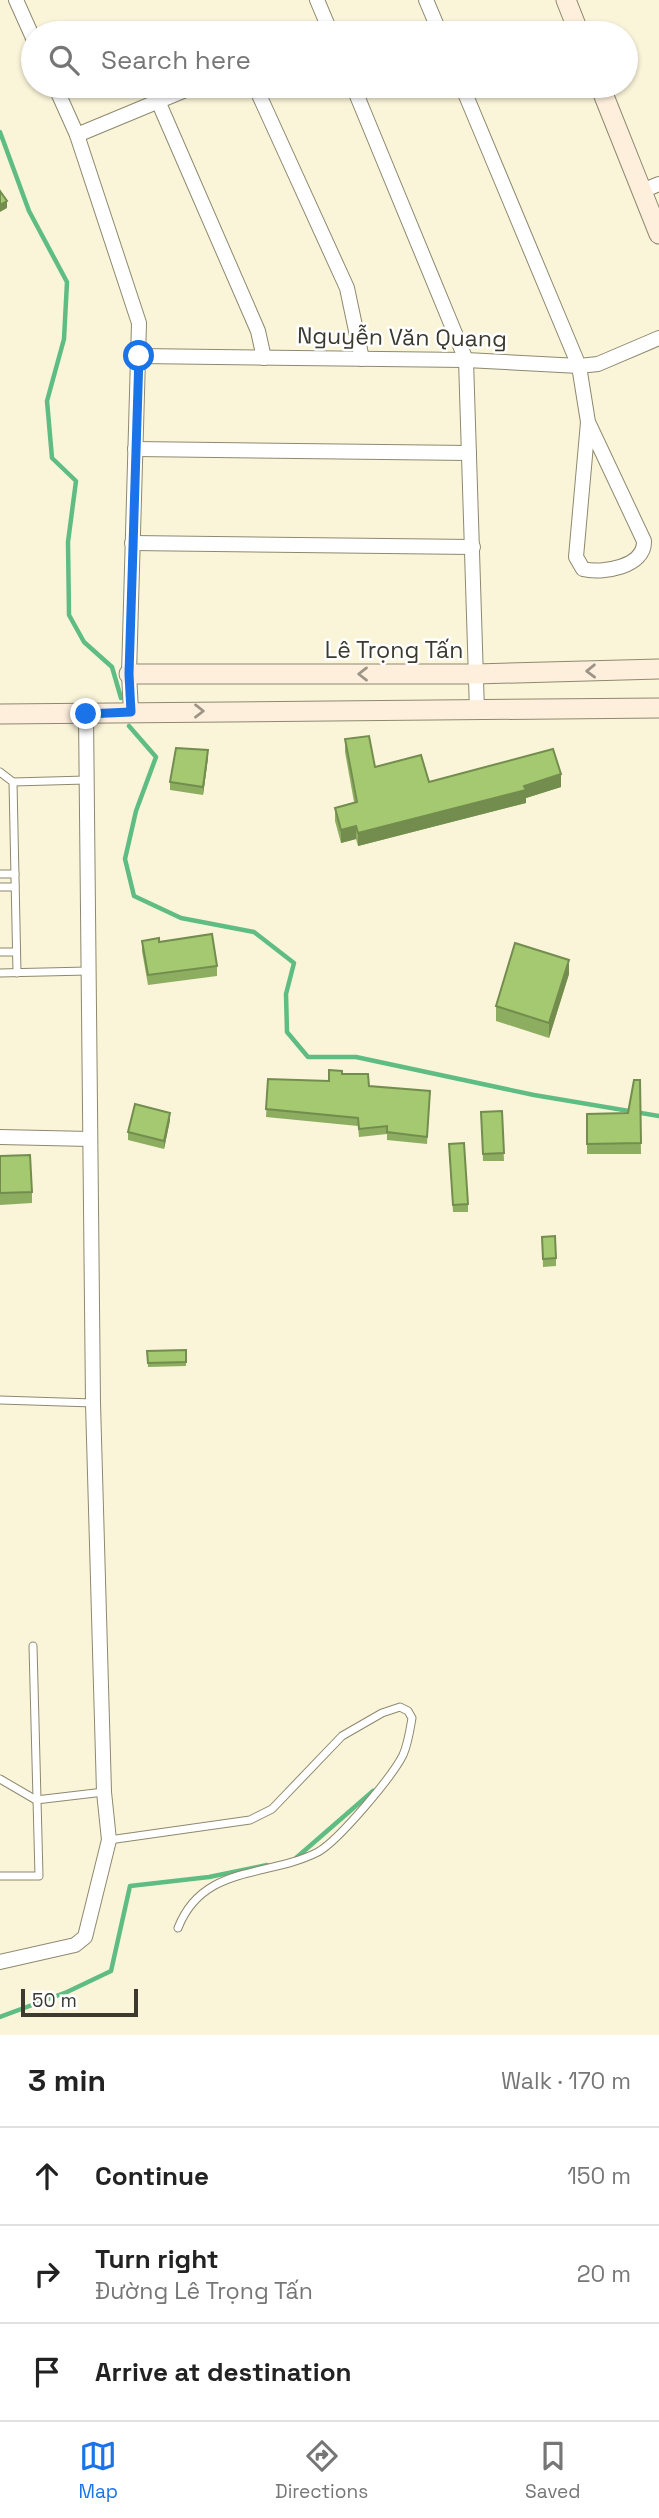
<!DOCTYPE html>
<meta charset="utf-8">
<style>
:root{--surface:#fff;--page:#f2f2f2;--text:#222;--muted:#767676;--line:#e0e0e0;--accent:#1a73e8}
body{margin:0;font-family:"Space Grotesk",sans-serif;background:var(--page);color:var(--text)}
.scale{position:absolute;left:21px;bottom:18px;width:117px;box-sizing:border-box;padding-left:7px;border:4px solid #3c3a2f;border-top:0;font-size:19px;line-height:24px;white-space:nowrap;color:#3c3a2f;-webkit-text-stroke:5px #fff;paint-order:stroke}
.stop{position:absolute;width:21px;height:21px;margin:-16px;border:5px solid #1a73e8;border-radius:50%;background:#fff}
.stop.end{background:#1a73e8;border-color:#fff;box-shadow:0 2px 7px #0008}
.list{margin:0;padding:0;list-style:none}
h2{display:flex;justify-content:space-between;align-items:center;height:91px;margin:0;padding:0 28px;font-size:30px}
h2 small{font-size:23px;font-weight:400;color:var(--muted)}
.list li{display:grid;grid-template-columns:46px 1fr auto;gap:21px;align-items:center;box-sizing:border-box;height:98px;padding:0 28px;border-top:2px solid var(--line)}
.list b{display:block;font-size:26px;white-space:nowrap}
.list p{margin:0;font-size:23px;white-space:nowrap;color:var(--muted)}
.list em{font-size:23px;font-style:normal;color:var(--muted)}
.icon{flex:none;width:38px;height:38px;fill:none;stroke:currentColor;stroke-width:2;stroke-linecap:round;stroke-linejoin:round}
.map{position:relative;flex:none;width:659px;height:2035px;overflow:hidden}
.search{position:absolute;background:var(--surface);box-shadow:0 2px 5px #0004;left:21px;right:21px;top:21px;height:77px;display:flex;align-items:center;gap:18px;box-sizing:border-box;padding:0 24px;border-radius:38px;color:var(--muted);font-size:26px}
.sheet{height:385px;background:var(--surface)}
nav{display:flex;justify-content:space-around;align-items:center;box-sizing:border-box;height:98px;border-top:2px solid var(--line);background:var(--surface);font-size:19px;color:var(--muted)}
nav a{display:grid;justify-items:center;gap:4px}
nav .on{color:var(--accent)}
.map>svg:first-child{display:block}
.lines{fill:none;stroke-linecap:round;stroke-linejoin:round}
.stream{stroke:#5fbd84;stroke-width:4.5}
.lane-casing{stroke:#8d896f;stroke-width:9}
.street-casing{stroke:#8d896f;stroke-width:16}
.secondary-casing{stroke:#8d896f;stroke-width:21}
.lane{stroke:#fff;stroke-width:7}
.street{stroke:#fff;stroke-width:14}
.secondary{stroke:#feefdd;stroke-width:19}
.wall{fill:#8dad60}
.shaded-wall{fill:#738d4e}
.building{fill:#a4c970;stroke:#738d4e;stroke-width:2}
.oneway{stroke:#9d9486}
.route{stroke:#1a73e8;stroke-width:9}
.labels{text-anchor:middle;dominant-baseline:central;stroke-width:5;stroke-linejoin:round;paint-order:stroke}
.street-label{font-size:23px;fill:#3c3a2f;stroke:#fff}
</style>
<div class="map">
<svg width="659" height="2035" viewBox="0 0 659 2035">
<rect width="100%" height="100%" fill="#faf5d9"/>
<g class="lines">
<g class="stream">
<polyline points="0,132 29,211 67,282 64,339 47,401 52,458 76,481 68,542 69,615 84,642 112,667 121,698"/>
<polyline points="129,726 156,757 136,811 125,859 134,896 181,918 254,932 294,963 286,994 287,1032 308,1057 356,1057 534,1095 659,1116"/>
<polyline points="296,1858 373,1791"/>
<polyline points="0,2017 67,1992 111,1971 130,1886 209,1877 267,1865"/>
</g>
<defs>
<g id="lane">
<polyline points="0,772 13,782 17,973"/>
<polyline points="13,782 86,780"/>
<polyline points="0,874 15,874"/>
<polyline points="0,887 15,887"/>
<polyline points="0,952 16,952"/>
<polyline points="0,973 88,971"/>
<polyline points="0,1400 93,1403"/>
<polyline points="0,1779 36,1800 104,1792"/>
<path d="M 109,1840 L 250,1820 L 272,1809 L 342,1736 L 382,1713 L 400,1707 L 408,1711 L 412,1718 C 410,1730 408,1744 403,1755 C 392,1777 339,1840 318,1852 C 267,1878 203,1864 178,1928"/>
<polyline points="0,1876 39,1876 33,1646"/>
</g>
<g id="street">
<polyline points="16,0 33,38"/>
<polyline points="317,0 331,33"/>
<polyline points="426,0 440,33"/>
<polyline points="55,86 77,135 139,323 129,674 131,711"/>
<polyline points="255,86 347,288 362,359"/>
<polyline points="353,86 466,360 477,711"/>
<path d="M 462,86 L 579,366 L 588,422 L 576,557 L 583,569 C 602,574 645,567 644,541 L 588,422"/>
<polyline points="158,101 258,331 264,358"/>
<polyline points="77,135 195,86"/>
<polyline points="642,191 659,184"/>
<polyline points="139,356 466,360 579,366 598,364 659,338"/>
<polyline points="135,449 469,453"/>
<polyline points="132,543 473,547"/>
<polyline points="0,1137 90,1139"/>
<polyline points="0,1962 75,1945 85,1937 109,1840 104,1792 93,1403 86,714"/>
</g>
<g id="secondary">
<polyline points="566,0 579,33"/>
<polyline points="600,86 659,234"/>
<polyline points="129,674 476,674 659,669"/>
<polyline points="0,714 659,708"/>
</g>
</defs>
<use href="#lane" class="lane-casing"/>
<use href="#street" class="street-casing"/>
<use href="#secondary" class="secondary-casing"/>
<use href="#lane" class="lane"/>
<use href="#street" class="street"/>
<use href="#secondary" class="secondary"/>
</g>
<g class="wall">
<polygon points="345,739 375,767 429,782 561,787 526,798 526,803 358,846 356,839 341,843 335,821 335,808 354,802 345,752"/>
<polygon points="208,758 203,795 170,790 170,782"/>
<polygon points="142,941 159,942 217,966 217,976 148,985 142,951"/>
<polygon points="569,974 549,1038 496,1021 496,1006"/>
<polygon points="342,1074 369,1086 430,1091 427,1144 387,1140 387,1134 359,1137 358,1126 266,1117 268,1079 329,1081"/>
<polygon points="640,1080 641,1154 587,1154 587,1114 628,1113"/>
<polygon points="502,1111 504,1161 483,1161 481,1112"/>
<polygon points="170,1120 164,1149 128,1140 128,1132"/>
<polygon points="449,1151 468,1204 468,1212 453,1212"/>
<polygon points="0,1156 32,1192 32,1203 0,1205"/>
<polygon points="542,1237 556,1258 556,1266 543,1267"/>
<polygon points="186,1350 186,1366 148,1367 147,1351"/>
</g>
<g class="shaded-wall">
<polygon points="7,201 7,208 0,212 0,205"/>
<polygon points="208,750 208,758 203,795 203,787"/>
<polygon points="561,774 561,787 526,798 526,803 358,846 358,833 524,786"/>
<polygon points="356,826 356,839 341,843 341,830"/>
<polygon points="569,960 569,974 549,1038 549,1023"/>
<polygon points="170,1113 170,1120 164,1149 164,1141"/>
</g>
<g class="building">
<polygon points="0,191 7,201 0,205"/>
<polygon points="369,736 375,767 421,755 429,782 553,749 561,774 524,786 526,790 358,833 356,826 341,830 335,808 357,802 345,739"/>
<polygon points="176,748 208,750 203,787 170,782"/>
<polygon points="212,934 217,966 148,975 142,941 159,938 159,942"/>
<polygon points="515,943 569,960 549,1023 496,1006"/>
<polygon points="329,1070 342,1071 342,1074 368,1074 369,1086 430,1091 427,1137 387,1132 387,1126 359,1129 358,1118 266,1109 268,1079 329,1081"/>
<polygon points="634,1080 640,1080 641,1143 587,1144 587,1114 628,1113"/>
<polygon points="135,1104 170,1113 164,1141 128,1132"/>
<polygon points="502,1111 504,1153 483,1154 481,1112"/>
<polygon points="464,1143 468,1204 453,1205 449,1144"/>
<polygon points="30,1155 32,1192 0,1193 0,1156"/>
<polygon points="555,1236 556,1258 543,1259 542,1237"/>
<polygon points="186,1350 186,1362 148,1363 147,1351"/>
</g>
<defs><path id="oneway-chevron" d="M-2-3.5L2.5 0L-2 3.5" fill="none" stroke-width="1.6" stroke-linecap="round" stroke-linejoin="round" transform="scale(1.75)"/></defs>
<g class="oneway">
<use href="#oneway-chevron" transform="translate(591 671) rotate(179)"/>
<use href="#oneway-chevron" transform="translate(363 674) rotate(-180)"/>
<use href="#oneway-chevron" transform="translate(199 711)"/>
</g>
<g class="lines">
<polyline class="route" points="86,714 131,712 129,674 139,356"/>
</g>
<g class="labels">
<g class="street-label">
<text transform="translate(402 337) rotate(1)">Nguyễn Văn Quang</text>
<text x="394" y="650">Lê Trọng Tấn</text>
</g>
</g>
</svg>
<div class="scale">50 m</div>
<div class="stop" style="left:139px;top:356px"></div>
<div class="stop end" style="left:86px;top:714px"></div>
<div class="search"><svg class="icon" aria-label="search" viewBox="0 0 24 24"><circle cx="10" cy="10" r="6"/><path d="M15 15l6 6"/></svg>Search here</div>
</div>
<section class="sheet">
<h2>3 min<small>Walk · 170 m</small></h2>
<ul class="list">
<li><svg class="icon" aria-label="ahead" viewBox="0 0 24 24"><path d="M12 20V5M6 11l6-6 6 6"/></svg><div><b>Continue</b></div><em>150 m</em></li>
<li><svg class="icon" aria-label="right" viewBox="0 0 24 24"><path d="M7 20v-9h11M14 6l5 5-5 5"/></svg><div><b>Turn right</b><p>Đường Lê Trọng Tấn</p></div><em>20 m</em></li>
<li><svg class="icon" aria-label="arrive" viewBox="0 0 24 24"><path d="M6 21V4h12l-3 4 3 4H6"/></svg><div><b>Arrive at destination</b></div></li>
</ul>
</section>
<nav>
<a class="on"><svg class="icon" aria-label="map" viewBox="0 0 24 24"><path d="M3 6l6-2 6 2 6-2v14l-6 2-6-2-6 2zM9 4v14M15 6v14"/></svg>Map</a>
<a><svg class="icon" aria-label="directions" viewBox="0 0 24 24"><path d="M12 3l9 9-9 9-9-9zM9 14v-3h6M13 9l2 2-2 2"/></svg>Directions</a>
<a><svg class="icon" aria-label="saved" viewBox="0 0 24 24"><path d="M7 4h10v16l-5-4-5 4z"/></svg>Saved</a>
</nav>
